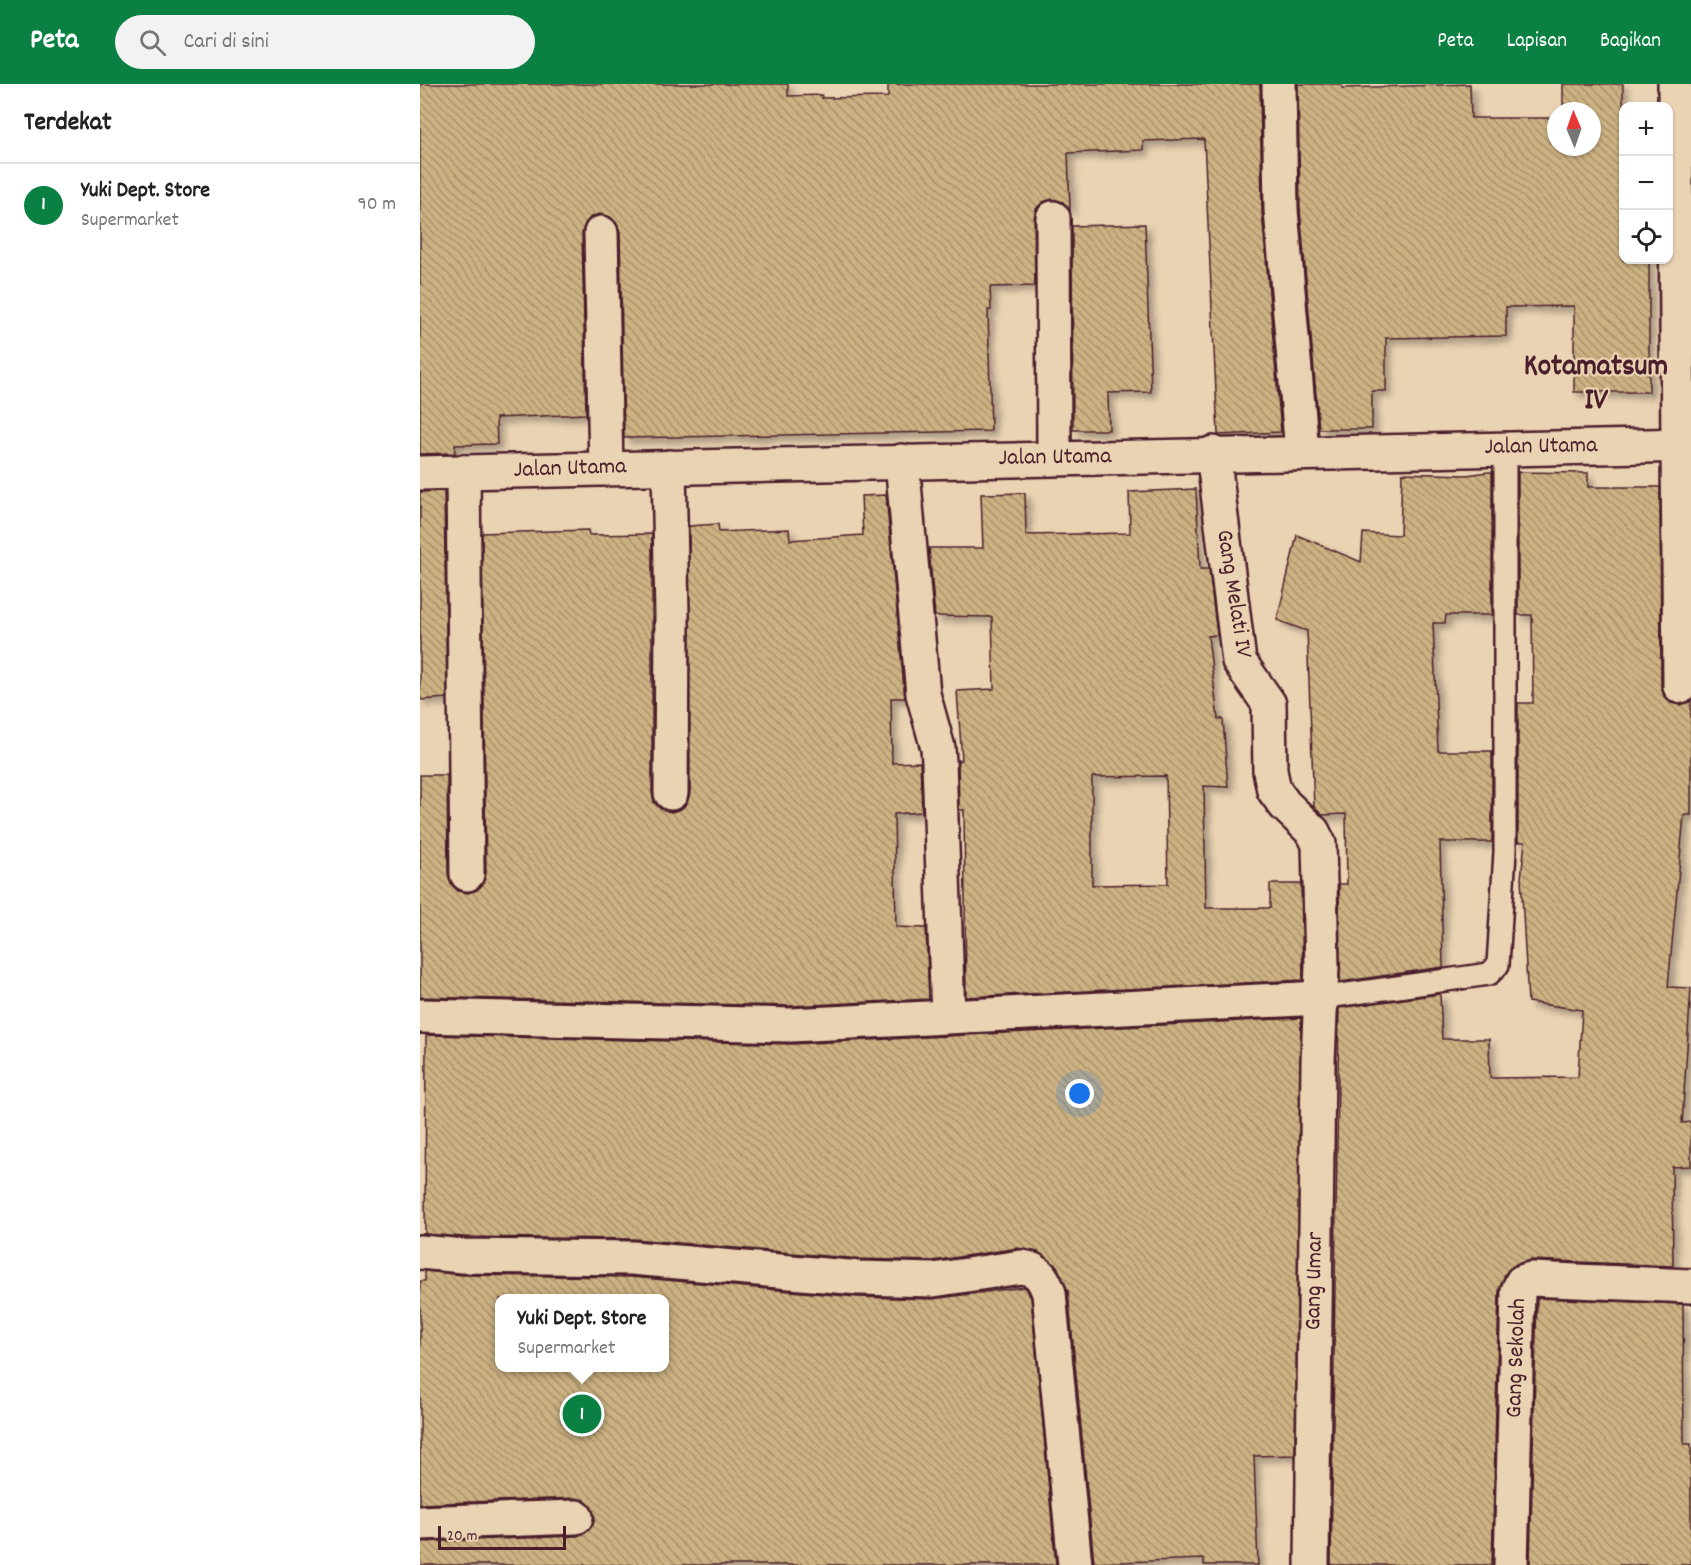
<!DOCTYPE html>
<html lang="id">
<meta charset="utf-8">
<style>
:root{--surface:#fff;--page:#f2f2f2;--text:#222;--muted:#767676;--line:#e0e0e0;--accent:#0b8043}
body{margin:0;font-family:Dekko,sans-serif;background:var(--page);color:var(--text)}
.controls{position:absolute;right:18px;top:18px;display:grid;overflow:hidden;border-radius:12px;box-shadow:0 2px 4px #0004}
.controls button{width:54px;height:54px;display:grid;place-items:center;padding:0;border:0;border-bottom:2px solid var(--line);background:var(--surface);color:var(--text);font:30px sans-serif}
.compass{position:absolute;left:1127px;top:18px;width:54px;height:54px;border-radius:50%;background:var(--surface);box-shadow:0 2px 4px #0004;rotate:358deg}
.scale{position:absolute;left:18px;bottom:15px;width:128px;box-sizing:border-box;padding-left:6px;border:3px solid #4a1f2b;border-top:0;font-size:16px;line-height:21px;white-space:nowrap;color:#4a1f2b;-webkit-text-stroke:4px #ead3b3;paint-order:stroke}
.you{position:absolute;left:660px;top:1010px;width:21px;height:21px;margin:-15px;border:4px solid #fff;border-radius:50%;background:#1a73e8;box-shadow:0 0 0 9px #1a73e833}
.badge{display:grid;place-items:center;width:39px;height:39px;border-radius:50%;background:var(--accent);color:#fff;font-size:20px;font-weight:700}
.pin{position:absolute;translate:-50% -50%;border:3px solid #fff;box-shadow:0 2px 6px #0006}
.popup{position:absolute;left:75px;top:1210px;width:174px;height:78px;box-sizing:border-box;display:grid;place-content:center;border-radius:12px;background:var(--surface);filter:drop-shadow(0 2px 4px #0005);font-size:20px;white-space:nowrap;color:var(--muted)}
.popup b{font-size:22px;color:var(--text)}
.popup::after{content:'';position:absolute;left:50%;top:100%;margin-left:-12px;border:12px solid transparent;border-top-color:var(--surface)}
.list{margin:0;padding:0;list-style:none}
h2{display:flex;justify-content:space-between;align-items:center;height:78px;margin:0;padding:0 24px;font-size:26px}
h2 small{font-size:20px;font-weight:400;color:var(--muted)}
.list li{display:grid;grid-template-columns:39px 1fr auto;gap:18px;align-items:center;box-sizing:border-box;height:84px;padding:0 24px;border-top:2px solid var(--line)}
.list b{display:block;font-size:22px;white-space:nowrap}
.list p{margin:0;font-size:20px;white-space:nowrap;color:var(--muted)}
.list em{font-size:20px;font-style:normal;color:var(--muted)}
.icon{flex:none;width:33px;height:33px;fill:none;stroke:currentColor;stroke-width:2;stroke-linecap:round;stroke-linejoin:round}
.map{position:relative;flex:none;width:1271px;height:1481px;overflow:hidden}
header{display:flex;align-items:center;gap:36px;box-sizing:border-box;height:84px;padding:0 30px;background:var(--accent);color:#fff}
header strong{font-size:28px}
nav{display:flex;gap:33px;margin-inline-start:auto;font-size:21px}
.search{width:420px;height:54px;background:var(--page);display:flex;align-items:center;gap:15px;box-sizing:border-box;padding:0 21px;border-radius:33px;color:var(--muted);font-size:22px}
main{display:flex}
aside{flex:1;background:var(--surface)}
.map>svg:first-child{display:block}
.building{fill:url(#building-back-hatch);stroke:#4a1f2b;stroke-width:1.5;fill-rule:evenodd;filter:url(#shadow)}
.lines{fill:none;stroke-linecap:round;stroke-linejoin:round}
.lane-casing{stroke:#4a1f2b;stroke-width:26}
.street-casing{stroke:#4a1f2b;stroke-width:38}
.lane{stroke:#ead3b3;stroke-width:21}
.street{stroke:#ead3b3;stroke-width:33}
.labels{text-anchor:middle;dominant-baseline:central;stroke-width:4.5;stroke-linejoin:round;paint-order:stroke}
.street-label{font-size:24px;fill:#4a1f2b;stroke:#ead3b3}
.district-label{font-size:30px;font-weight:bold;fill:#4a1f2b;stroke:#ead3b3}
</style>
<header>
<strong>Peta</strong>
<div class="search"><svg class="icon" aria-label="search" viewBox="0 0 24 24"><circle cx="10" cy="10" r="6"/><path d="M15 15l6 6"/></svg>Cari di sini</div>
<nav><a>Peta</a><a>Lapisan</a><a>Bagikan</a></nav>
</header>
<main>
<aside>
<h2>Terdekat<small></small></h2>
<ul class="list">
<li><span class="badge">1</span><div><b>Yuki Dept. Store</b><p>Supermarket</p></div><em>90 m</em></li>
</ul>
</aside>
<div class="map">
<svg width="1271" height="1481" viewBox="0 0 1271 1481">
<defs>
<pattern id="building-back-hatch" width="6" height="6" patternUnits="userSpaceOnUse" patternTransform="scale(1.5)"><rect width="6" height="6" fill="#ccb282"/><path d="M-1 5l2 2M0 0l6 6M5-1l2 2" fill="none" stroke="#a8906b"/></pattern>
<filter id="shadow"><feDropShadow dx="5.5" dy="5.5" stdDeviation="3" flood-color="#0004"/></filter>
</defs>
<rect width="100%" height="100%" fill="#ead3b3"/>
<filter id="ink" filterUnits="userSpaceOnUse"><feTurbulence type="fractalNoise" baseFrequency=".0167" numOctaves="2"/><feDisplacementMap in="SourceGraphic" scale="12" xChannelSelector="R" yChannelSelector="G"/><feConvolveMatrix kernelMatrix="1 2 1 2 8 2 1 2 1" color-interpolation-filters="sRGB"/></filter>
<g filter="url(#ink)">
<g class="building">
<polygon points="0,0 368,0 368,12 402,11 402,14 468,13 468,0 840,0 842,128 861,348 798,351 784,55 723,57 723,66 648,69 650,126 643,118 632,115 623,118 616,125 614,134 615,202 570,203 571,226 568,226 571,347 204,354 200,149 197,140 190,133 180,130 171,133 165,140 162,149 166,330 76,334 77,360 35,361 35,369 0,370"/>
<polygon points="878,0 922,0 922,4 1050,0 1051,34 1136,34 1136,63 1172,63 1172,27 1143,27 1143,0 1203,0 1203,176 1229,176 1229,308 1154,308 1154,222 1086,223 1086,252 966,254 966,307 952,307 952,345 899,345 880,125"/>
<polygon points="725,140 731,308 688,309 689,346 653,346 652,142"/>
<polygon points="1068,388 1072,388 1072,531 1026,531 1025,539 1013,539 1018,667 1072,667 1072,758 1020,758 1023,883 920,898 919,800 927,800 926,730 902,731 894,723 887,547 857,536 877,451 941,478 943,449 980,451 982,389 1047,391"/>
<polygon points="1098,388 1168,389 1168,403 1240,403 1241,603 1244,612 1251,619 1261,621 1271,617 1271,731 1264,731 1248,903 1271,904 1262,1039 1271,1038 1271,1082 1252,1083 1253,1182 1111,1176 1096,1180 1085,1190 1079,1207 1072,1481 911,1481 919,924 1020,910 1022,955 1069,955 1070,994 1158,993 1162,926 1108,918 1101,794 1105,758 1098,758 1098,619 1113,619 1112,531 1098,531"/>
<path d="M 776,405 L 780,485 L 789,485 L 797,551 L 788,552 L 798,635 L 803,635 L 808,703 L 784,702 L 786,824 L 850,824 L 850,800 L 881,800 L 883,896 L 546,913 L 544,726 L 539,726 L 538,676 L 542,676 L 537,607 L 574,605 L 572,533 L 515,532 L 509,464 L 563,464 L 561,410 L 605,409 L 606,451 L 710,449 L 709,408 ZM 746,692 L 748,800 L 672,801 L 672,693 Z"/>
<polygon points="24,407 27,614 0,616 0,408"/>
<polygon points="466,411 485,614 471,614 472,679 500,678 502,728 474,730 476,843 506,844 509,915 371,922 0,913 0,691 27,691 28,790 31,800 38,807 48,809 57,806 63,800 66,790 62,449 168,446 169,451 232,450 232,709 234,718 241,725 251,728 261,725 267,719 270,709 269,442 298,440 299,448 369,445 370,456 443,451 441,412"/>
<polygon points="881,934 875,1371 834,1372 838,1481 784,1481 784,1475 674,1479 648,1207 637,1182 618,1168 598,1164 512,1177 440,1175 214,1155 44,1153 5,1150 6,951 372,960"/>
<path d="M 5,1187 L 43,1191 L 211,1193 L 437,1213 L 512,1215 L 604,1203 L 611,1213 L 636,1481 L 0,1481 L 0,1458 L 157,1452 L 166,1448 L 173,1441 L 175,1433 L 171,1423 L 164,1416 L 155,1414 L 0,1420 L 0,1197 L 5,1197 ZM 80,1215 L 244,1215 L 244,1284 L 80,1284 Z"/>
<polygon points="1117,1214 1263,1220 1264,1360 1271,1360 1271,1481 1110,1481"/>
</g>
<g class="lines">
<defs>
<polyline id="lane" points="900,914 1069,890 1078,881 1085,768 1085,364"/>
<g id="street">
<polyline points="859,0 861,126 882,368"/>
<polyline points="1255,0 1260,602"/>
<polyline points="633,134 634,374"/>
<polyline points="181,149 186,384"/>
<polyline points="793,369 819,577 849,620 850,687 854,706 865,721 893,748 899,760 902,882 898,978 892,1481"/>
<polyline points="482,377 503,610 518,664 519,678 528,932"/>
<polyline points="249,383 252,531 251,709"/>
<polyline points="43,388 47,790"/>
<polyline points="0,389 1271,361"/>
<polyline points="0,932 371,941 900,914"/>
<path d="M 0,1168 L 43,1172 L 212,1174 L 439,1194 L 513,1196 L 601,1183 C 618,1185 623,1193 629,1209 L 655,1481"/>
<polyline points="0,1439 156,1433"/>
<polyline points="1091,1481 1098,1207 1102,1198 1111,1195 1271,1202"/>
</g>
</defs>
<use href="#lane" class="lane-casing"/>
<use href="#street" class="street-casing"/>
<use href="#lane" class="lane"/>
<use href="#street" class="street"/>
</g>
</g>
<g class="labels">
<g class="street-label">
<text transform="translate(1121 363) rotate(-1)">Jalan Utama</text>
<text transform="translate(635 374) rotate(-1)">Jalan Utama</text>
<text transform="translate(150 385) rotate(-2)">Jalan Utama</text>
<text transform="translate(813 510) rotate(81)">Gang Melati IV</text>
<text transform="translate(895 1197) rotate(-89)">Gang Umar</text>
<text transform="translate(1097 1274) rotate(-88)">Gang Sekolah</text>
</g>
<g class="district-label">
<text x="1176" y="284">Kotamatsum<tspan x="1176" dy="34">IV</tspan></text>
</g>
</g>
</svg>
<div class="controls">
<button>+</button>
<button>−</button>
<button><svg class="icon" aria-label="locate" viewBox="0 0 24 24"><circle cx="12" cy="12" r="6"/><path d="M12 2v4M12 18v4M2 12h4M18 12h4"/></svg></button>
</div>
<svg class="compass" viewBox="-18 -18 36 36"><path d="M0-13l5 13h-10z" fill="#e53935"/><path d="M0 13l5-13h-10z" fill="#767676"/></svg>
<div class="scale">20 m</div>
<div class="you"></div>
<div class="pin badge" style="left:162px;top:1330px">1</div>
<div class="popup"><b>Yuki Dept. Store</b>Supermarket</div>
</div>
</main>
